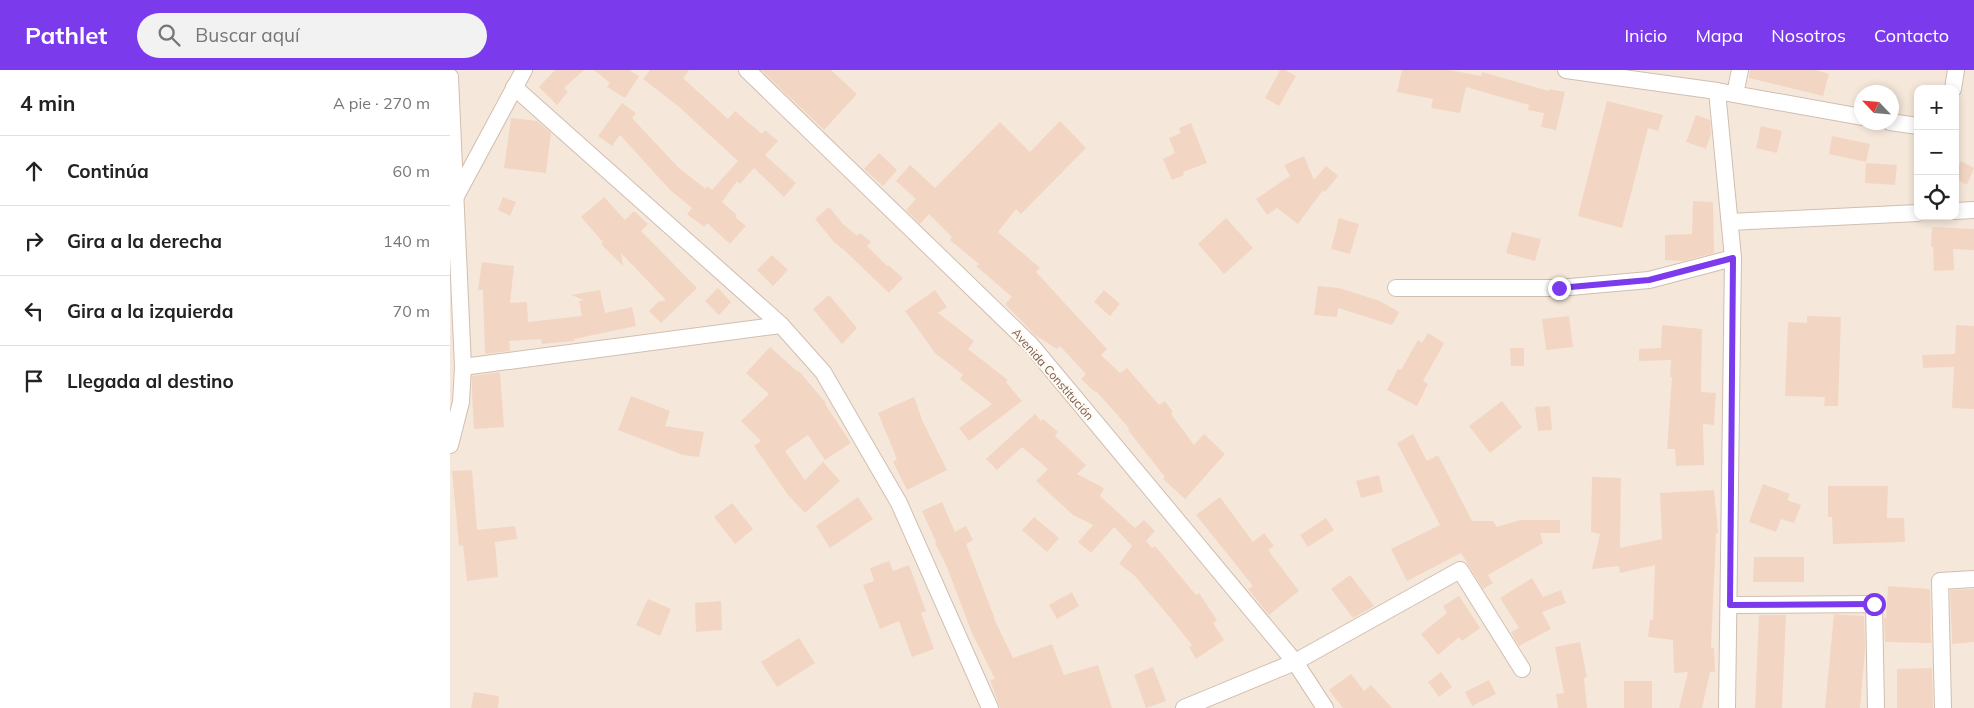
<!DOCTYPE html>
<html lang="es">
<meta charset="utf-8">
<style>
:root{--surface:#fff;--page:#f2f2f2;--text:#222;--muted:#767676;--line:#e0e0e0;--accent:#7c3aed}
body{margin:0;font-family:Mulish,sans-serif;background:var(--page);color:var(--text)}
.controls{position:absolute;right:15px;top:15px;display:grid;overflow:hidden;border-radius:10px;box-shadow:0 2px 8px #0003}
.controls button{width:45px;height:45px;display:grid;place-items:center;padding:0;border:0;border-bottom:1px solid var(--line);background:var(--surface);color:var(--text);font:25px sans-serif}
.compass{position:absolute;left:1404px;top:15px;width:45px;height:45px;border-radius:50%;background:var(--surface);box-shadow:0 2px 8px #0003;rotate:296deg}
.stop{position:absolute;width:15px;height:15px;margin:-11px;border:4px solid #7c3aed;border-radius:50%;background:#fff}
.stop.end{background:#7c3aed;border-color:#fff;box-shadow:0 1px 5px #0008}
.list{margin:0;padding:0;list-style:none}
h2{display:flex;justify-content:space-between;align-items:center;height:65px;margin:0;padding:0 20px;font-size:21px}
h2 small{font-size:16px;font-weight:400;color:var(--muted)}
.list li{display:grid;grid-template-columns:32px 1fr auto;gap:15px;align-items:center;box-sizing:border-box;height:70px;padding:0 20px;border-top:1px solid var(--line)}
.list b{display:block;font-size:19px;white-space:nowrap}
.list em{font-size:16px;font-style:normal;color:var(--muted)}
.icon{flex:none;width:28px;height:28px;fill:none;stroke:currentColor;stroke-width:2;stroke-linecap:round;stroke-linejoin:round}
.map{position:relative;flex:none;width:1524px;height:638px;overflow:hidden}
header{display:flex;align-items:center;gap:30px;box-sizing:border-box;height:70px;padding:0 25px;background:var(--accent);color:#fff}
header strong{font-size:24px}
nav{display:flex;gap:28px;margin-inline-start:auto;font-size:18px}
.search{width:350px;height:45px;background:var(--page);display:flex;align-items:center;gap:12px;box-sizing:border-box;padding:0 18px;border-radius:28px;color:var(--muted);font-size:19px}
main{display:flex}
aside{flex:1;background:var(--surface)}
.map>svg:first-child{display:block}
.residential{fill:#f5e8da;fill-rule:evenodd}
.building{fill:#f3d5c3}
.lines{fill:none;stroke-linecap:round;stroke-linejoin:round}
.minor-casing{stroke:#d1beb0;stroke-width:18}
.minor{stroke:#fff;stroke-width:16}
.route{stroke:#7c3aed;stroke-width:6}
.labels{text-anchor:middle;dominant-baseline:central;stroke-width:4;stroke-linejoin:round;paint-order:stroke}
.street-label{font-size:12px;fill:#7a5c4d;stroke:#fffaf3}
</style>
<header>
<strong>Pathlet</strong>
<div class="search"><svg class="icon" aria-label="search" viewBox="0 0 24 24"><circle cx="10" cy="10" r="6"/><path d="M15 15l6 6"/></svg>Buscar aquí</div>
<nav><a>Inicio</a><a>Mapa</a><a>Nosotros</a><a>Contacto</a></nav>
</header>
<main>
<aside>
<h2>4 min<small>A pie · 270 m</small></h2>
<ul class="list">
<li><svg class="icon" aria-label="ahead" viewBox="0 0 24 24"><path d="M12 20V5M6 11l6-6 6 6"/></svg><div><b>Continúa</b></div><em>60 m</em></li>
<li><svg class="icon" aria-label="right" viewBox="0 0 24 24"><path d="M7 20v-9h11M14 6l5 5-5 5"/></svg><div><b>Gira a la derecha</b></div><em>140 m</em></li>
<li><svg class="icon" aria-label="left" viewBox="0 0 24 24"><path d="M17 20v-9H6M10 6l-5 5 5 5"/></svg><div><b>Gira a la izquierda</b></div><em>70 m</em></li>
<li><svg class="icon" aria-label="arrive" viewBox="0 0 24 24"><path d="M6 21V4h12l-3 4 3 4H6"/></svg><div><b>Llegada al destino</b></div></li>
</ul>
</aside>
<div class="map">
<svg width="1524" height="638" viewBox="0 0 1524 638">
<rect width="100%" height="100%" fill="#fdf6ec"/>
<path class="residential" d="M 0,0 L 1524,0 L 1524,638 L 0,638 ZM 1468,19 L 1505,19 L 1505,146 L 1468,146 ZM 1412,22 L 1442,22 L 1442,52 L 1412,52 Z"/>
<g class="building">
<polygon points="105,0 134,0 114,18 118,22 107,35 89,17"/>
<polygon points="144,0 179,0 189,6 175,28 157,17 160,13"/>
<polygon points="200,0 239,0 233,8 278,49 285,41 312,64 315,60 328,71 315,85 346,113 334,127 304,98 290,114 287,111 272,132 287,145 285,147 296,156 280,174 257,153 254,157 237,144 242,138 220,120 170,65 162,76 148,66 172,33 186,43 182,48 229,98 256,119 257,116 262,120 288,91 228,36 193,9"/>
<polygon points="311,0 381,0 407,24 374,60"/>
<polygon points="830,0 835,0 846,6 829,36 815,28"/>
<polygon points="952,0 999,0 1031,6 1032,2 1099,21 1099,19 1115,22 1106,60 1091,57 1094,43 1078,40 1079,35 1016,17 1010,43 981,38 983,29 947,22"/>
<polygon points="1300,0 1365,0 1379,4 1373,26 1299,8"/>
<polygon points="1157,31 1213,45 1208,61 1198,58 1172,158 1128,146"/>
<polygon points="1246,45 1260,50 1261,64 1256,79 1236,72"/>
<polygon points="61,48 87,51 101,63 96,103 54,98"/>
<polygon points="610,51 636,78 571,144 566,139 548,162 590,198 586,202 657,279 651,285 670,303 677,298 709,335 715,331 723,342 721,344 744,375 754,364 775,384 735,429 713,409 715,407 678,360 679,358 646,321 645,322 631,309 636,304 610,276 607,279 585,265 555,234 562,227 526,196 529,194 500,170 502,167 479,144 470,154 456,140 466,129 446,111 460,95 485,118 550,52 580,82"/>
<polygon points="741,53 757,93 733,102 734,105 722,110 713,89 725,83 719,68 731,63 729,58"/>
<polygon points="1311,56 1332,61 1327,83 1306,78"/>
<polygon points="1382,66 1420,74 1416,92 1379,84"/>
<polygon points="429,83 447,100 433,116 414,99"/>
<polygon points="854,86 864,110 876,96 888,106 875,122 873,120 848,154 827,138 817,145 806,129 840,106 834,95"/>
<polygon points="1511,91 1524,98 1517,115 1505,108 1505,101"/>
<polygon points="1416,93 1447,95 1445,115 1415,113"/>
<polygon points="53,127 66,132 60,146 48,140"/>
<polygon points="154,127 175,150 184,141 198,154 191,161 247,218 211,253 199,241 208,232 216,230 171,183 173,196 151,174 153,172 131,147"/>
<polygon points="1243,131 1263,132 1264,183 1234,191 1215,190 1215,165 1242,164"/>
<polygon points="379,137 393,154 407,166 410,163 421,172 417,176 437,196 438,195 453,208 439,223 394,180 384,172 365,149"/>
<polygon points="776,148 803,178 774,204 748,174"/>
<polygon points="889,148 909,154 900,184 881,179"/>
<polygon points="1482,157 1524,159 1524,180 1503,179 1504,200 1484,201 1483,177 1481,177"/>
<polygon points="1062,162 1091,169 1085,191 1056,183"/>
<polygon points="322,185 338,200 323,216 307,200"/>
<polygon points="32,192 64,196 60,233 77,232 78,252 132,246 129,231 134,230 121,225 150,220 155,243 182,237 186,256 124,269 124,271 92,274 91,269 59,271 60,281 35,284 33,220 28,220"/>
<polygon points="868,216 889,218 930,231 949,242 942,255 888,238 887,247 864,245"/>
<polygon points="268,218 281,232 269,245 255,231"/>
<polygon points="485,220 497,237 488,243 524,271 518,279 558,310 556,312 572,331 519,371 509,358 542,334 510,309 513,305 485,283 455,241"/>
<polygon points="654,220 670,234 660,246 644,232"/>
<polygon points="379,225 407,258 392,274 363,239"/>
<polygon points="1119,246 1123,277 1096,280 1092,249"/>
<polygon points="1357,246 1391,247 1388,336 1374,336 1375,327 1335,326 1338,252 1357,253"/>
<polygon points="1212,255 1252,259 1251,322 1266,323 1264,355 1253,354 1254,395 1226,396 1225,379 1217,379 1222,307 1220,307 1221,290 1189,291 1189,279 1211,278"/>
<polygon points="1506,255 1524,256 1524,339 1502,338 1504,297 1473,298 1472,285 1505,284"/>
<polygon points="978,263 994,273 973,311 978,314 967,336 937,320 948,299 951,300 968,270 972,273"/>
<polygon points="320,277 348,302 349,301 376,333 375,334 401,373 375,390 358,365 335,381 355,410 373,392 390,411 355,443 338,425 304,376 311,371 291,351 319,324 296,303"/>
<polygon points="1060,278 1074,278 1074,296 1061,296"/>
<polygon points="50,302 54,357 24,359 22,323 22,306"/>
<polygon points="181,326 220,341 215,356 254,362 249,387 233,385 168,360"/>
<polygon points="464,327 473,352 497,400 457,420 443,392 447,389 428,343"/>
<polygon points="1052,331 1072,357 1040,383 1019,356"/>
<polygon points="1100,336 1102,360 1088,361 1085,337"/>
<polygon points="585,344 591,351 593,349 608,362 605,366 636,395 627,404 654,418 650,426 685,458 694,450 705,461 696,471 702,478 705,476 746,525 749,523 767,550 763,553 774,570 746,589 739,577 742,575 717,544 683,504 669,494 682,476 664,457 641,483 628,472 643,455 623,445 586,411 598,399 572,377 547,400 536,389"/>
<polygon points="963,364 977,391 988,385 1022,451 1043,451 1047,457 1070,450 1110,450 1110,463 1090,463 1093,473 1038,505 1043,513 1033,519 1011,483 957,511 941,479 990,455 947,373"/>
<polygon points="22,400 27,460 65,456 67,469 45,472 48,507 17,511 13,475 9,476 2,401"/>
<polygon points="929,405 933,422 911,428 906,411"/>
<polygon points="1142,407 1171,408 1170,478 1212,469 1210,423 1264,420 1268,463 1266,463 1261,578 1264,578 1265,602 1260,602 1252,638 1229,638 1238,602 1224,603 1223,570 1198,567 1200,550 1203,550 1205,495 1170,503 1169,496 1142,499 1150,464 1141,462"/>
<polygon points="1313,414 1340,424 1337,430 1351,435 1344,453 1331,449 1326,462 1299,452"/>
<polygon points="1378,416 1438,416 1437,448 1454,448 1455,472 1383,474 1382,447 1378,447"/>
<polygon points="408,427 423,449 380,478 366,456"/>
<polygon points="770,427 803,472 814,463 824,476 818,480 849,521 819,545 798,519 803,516 746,445"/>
<polygon points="492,432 505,462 516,456 523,470 516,474 545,549 544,549 563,588 602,574 614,605 648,595 662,638 550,638 540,610 545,609 522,563 496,495 485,473 486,472 472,441"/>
<polygon points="282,433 303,459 285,474 264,447"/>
<polygon points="584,447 609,468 597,482 572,460"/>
<polygon points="876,448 884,460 858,477 850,465"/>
<polygon points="1304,487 1354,487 1354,512 1303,512"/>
<polygon points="439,491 443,501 459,495 476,541 471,543 484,579 462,587 449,551 430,559 413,515 424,511 420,498"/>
<polygon points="900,505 924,536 903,548 881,519"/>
<polygon points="1082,508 1093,527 1111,520 1116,533 1092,542 1101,559 1069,576 1061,562 1069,558 1050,528"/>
<polygon points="1438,516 1480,519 1481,573 1435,572 1434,548 1436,548"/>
<polygon points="1524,519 1524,572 1502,574 1500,520"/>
<polygon points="622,522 629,536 607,549 599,535"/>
<polygon points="1009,526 1030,558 1012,571 1009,567 988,585 971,564 997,543 993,536"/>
<polygon points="198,529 221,539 210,566 186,555"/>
<polygon points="271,531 272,560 246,562 245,533"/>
<polygon points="1384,544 1414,546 1415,580 1410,638 1375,638"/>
<polygon points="1309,545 1336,545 1332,638 1305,638"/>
<polygon points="349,568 365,593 327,617 311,592"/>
<polygon points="1130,572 1137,607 1134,608 1137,638 1108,638 1106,624 1114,623 1105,577"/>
<polygon points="703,597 716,631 696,638 684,605"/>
<polygon points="1482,598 1483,638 1447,638 1447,599"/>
<polygon points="991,602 1002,617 989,627 978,612"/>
<polygon points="901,604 914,621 921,615 942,638 893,638 879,620"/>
<polygon points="1039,610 1046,624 1022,636 1015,622"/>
<rect x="1174" y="611" width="28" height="27"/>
<polygon points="24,622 49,626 48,638 21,638"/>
</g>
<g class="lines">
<defs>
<g id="minor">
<polyline points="297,0 581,275 845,592 875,638"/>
<polyline points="1116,0 1267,21 1412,47"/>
<polyline points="0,7 13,297 11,332 0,375"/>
<polyline points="64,17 331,255 373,302 449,433 540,638"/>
<polyline points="1503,19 1506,0"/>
<polyline points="1267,21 1283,188 1277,638"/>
<polyline points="1285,24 1290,0"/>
<polyline points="1440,52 1468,56"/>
<polyline points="5,128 74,0"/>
<polyline points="1505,141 1524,140"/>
<polyline points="1280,152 1468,143"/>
<polyline points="946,218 1109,218 1199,210 1283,188"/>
<polyline points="13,297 331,255"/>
<polyline points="1280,535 1424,534 1426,638"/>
<polyline points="734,638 845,592 1010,500 1072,599"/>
<polyline points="1493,638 1490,511 1524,509"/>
</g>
</defs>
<use href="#minor" class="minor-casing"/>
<use href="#minor" class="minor"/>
</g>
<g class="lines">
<polyline class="route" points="1109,218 1199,210 1283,188 1280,535 1424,534"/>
</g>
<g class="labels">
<g class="street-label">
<text transform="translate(603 304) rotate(49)">Avenida Constitución</text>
</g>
</g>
</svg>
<div class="controls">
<button>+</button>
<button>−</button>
<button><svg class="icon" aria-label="locate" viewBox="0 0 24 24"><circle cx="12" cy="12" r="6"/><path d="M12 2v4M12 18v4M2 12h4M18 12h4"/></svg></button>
</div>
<svg class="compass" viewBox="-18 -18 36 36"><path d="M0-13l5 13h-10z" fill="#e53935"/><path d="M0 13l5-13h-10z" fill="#767676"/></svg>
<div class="stop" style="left:1424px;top:534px"></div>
<div class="stop end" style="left:1109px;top:218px"></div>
</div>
</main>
